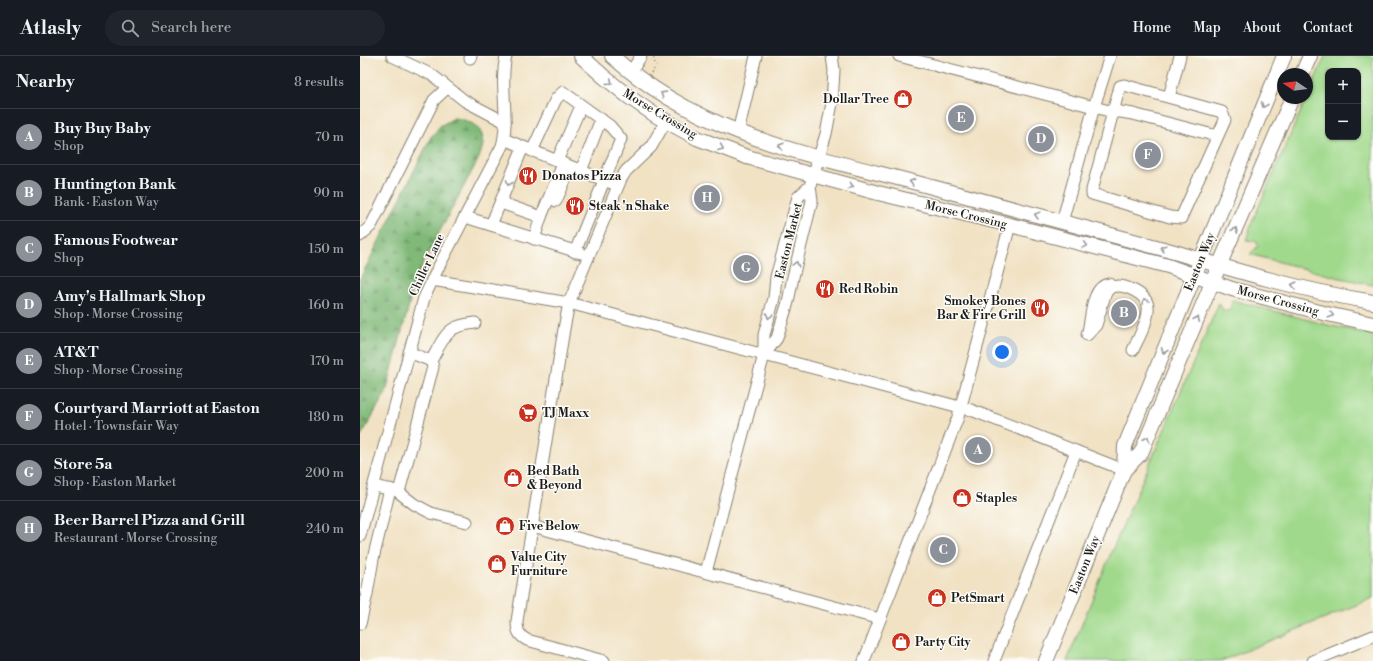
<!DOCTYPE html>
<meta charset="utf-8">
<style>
:root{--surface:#171b24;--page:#20242c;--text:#f1f3f6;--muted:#9ea1a6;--line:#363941;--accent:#8c9099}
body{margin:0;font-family:"Libre Bodoni",serif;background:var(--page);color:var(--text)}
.controls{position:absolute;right:12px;top:12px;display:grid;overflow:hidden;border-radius:8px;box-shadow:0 1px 3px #0004}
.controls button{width:36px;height:36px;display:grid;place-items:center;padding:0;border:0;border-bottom:1px solid var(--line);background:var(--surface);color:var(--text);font:20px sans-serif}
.compass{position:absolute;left:917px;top:12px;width:36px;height:36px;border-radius:50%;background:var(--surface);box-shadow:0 1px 3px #0004;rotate:283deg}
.you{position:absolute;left:642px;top:296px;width:14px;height:14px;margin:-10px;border:3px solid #fff;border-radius:50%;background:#1a73e8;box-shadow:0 0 0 6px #1a73e833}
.badge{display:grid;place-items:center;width:26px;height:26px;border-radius:50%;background:var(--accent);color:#fff;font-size:13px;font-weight:700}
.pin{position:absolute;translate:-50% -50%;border:2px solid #fff;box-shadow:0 1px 4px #0006}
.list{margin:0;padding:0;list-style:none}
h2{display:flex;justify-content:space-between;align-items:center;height:52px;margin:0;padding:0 16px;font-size:17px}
h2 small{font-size:13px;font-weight:400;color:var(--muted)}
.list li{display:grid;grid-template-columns:26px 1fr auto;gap:12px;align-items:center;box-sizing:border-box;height:56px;padding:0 16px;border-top:1px solid var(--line)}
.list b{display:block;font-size:15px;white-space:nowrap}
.list p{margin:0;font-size:13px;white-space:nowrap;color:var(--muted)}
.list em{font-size:13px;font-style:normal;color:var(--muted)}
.icon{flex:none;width:22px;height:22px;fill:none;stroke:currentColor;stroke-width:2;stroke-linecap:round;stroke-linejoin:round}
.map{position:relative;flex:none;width:1013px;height:605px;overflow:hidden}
header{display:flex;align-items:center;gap:24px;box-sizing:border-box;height:56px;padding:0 20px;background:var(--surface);border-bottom:1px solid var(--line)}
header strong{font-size:19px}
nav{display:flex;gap:22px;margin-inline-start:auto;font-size:14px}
.search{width:280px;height:36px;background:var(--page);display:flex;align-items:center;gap:10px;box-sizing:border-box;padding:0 14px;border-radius:22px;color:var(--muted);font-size:15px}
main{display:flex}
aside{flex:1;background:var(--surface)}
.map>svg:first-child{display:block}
.green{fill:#a0d98c;stroke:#5e7a54;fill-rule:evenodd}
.forest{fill:url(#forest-firs);stroke:#4e6a4a}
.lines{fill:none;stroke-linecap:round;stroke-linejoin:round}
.minor-casing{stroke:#867f70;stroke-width:13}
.major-casing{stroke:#867f70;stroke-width:16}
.path{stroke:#867f70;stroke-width:1.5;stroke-dasharray:1 3;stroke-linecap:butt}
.minor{stroke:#fff;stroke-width:11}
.major{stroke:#fff;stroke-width:14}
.oneway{stroke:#999}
.labels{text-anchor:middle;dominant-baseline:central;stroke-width:3;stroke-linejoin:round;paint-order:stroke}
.poi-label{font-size:12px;font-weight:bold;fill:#1c1c1c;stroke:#fdfcf7;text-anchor:start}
.street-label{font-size:12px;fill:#1c1c1c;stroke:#fdfcf7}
</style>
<header>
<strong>Atlasly</strong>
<div class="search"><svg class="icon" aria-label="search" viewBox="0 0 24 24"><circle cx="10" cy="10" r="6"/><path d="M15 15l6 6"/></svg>Search here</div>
<nav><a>Home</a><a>Map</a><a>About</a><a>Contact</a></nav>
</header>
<main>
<aside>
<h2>Nearby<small>8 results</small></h2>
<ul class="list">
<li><span class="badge">A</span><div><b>Buy Buy Baby</b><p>Shop</p></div><em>70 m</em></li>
<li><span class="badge">B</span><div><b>Huntington Bank</b><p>Bank · Easton Way</p></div><em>90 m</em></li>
<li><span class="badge">C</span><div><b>Famous Footwear</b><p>Shop</p></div><em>150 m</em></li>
<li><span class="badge">D</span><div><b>Amy's Hallmark Shop</b><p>Shop · Morse Crossing</p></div><em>160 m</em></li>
<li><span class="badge">E</span><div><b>AT&amp;T</b><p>Shop · Morse Crossing</p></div><em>170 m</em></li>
<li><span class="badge">F</span><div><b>Courtyard Marriott at Easton</b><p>Hotel · Townsfair Way</p></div><em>180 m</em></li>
<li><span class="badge">G</span><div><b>Store 5a</b><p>Shop · Easton Market</p></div><em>200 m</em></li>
<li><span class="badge">H</span><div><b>Beer Barrel Pizza and Grill</b><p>Restaurant · Morse Crossing</p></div><em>240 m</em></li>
</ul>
</aside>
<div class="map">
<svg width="1013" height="605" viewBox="0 0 1013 605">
<defs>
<pattern id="forest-firs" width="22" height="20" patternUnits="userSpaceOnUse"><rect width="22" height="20" fill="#80b978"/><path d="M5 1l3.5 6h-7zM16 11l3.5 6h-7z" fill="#6e9e67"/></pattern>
</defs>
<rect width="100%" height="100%" fill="#fdfcf7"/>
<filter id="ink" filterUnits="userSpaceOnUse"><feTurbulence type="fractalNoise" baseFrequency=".025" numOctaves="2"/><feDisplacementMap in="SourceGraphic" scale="8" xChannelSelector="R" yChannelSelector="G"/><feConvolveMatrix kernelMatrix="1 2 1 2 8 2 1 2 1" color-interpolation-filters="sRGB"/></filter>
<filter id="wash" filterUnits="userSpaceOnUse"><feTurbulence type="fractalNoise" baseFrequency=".012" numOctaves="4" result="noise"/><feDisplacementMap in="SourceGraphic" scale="16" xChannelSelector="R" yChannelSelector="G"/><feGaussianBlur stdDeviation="0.9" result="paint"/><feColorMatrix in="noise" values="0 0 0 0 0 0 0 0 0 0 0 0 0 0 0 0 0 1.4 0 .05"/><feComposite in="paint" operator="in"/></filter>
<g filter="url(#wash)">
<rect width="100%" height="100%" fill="#f1e2c4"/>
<g class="green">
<path d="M 965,0 L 1013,0 L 1013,229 L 976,221 L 893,199 L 890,198 L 898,190 L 896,185 L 886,184 L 892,166 ZM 968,15 L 998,15 L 998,81 L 968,81 Z"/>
<polygon points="872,244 968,269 1013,279 1013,542 861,605 707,605 751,497 859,247 864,255 870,254"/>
</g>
<path class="forest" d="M 94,62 C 106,63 121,69 123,83 C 124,88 121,96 119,102 L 65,203 L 55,226 L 26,336 L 0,382 L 0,223 L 71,81 L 80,70 Z"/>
</g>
<g filter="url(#ink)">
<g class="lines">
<defs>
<g id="minor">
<polyline points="32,0 72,19 105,45 145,66"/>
<polyline points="539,0 734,51 750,0"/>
<polyline points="110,2 111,0"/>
<polyline points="271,16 281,0"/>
<polyline points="809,41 820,0"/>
<polyline points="378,76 396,0"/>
<polyline points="144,83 251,127"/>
<polyline points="172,95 196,43 203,36 250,70 261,83 215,196"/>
<polyline points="197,105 221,50"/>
<polyline points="221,115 241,63"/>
<polyline points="196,145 211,111"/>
<polyline points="141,147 181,161"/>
<polyline points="105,161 221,197"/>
<polyline points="702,166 734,51 753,56 760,30 764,29 862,56 865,64 821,162 810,161 732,138 732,134 753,56 761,56 773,58 857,80"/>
<polyline points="131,169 163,91"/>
<polyline points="0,180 11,170 74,44 87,32"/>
<polyline points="174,183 181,161 203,108"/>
<polyline points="72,224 209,247 611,354 764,414"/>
<path d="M 743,246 C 744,241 746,235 750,232 C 761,226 786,237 788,250 C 790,262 778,283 773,294"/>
<polyline points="728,278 736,269 741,253"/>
<path d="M 727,279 C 732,265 730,231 749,228"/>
<polyline points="404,299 417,282 428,246 433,221 452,145 450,130 466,78 472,47 474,14 472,0"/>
<path d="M 71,305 C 77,295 83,279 93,273 C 99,269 108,268 115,267"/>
<polyline points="14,430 37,435 40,432 73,311 71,305 49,296"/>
<polyline points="37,435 54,448 71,457 107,466"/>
<polyline points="172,470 520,563"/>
<path d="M 0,480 L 64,242 L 78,212 L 142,90 C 150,61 139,30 146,0"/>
<polyline points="346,516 404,299 404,279 414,242 416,221 438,141 450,130"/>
<polyline points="0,568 7,538 13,503 30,433"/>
<path d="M 244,605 L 167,584 C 158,579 157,574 157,565 L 204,273 L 209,247 L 261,123 L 266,115 L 291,91 L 306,65"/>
<polyline points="504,605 598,361 650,169"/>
<polyline points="634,605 716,395"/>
<polyline points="953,605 1013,580"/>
</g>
<g id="major">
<polyline points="221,0 243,20 269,41 295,59 337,82 387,101 518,137 650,169 808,210 872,233 967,258 1013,268"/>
<path d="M 252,0 C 338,78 449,99 557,127 C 642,150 726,172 811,195 C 877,215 944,235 1013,246"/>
<polyline points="942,18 950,0"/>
<polyline points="764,414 781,397 859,210 932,42"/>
<polyline points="686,605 764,414 765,390 924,0"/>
</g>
</defs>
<use href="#minor" class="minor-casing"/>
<use href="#major" class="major-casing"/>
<polyline class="path" points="291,17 296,11 293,0"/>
<use href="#minor" class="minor"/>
<use href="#major" class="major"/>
</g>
<defs><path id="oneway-chevron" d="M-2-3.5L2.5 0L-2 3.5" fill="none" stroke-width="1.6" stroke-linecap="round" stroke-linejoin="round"/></defs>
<g class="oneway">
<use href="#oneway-chevron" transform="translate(250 26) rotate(40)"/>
<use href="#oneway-chevron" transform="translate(303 38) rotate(-148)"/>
<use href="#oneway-chevron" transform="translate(904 49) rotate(112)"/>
<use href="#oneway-chevron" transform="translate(421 90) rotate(-164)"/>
<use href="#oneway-chevron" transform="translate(361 92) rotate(22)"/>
<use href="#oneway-chevron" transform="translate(552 126) rotate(-165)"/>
<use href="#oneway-chevron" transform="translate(149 127) rotate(112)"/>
<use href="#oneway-chevron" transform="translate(491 130) rotate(15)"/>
<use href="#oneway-chevron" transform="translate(677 159) rotate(-165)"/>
<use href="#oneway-chevron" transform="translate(875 174) rotate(-67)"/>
<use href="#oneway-chevron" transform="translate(725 189) rotate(15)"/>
<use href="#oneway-chevron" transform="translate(803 192) rotate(-165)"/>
<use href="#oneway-chevron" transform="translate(436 208) rotate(-75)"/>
<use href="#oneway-chevron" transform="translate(934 229) rotate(-166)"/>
<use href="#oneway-chevron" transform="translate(785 245) rotate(-118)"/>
<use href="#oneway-chevron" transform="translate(971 259) rotate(14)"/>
<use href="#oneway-chevron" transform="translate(409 260) rotate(105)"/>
<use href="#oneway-chevron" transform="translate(837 263) rotate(-67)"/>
<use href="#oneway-chevron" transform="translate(804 295) rotate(112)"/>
<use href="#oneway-chevron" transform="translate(787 383) rotate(-67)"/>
</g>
</g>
<defs>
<symbol id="shop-disc" viewBox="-11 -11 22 22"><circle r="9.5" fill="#c8321e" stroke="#fdfcf7"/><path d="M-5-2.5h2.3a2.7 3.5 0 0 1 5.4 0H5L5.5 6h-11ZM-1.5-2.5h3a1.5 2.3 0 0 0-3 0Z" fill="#fff"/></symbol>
<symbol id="restaurant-disc" viewBox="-11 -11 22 22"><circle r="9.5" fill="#c8321e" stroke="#fdfcf7"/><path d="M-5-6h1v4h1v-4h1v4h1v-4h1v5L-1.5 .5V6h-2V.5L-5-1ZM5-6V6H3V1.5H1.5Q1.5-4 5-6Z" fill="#fff"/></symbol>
<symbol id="supermarket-disc" viewBox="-11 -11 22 22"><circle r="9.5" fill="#c8321e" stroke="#fdfcf7"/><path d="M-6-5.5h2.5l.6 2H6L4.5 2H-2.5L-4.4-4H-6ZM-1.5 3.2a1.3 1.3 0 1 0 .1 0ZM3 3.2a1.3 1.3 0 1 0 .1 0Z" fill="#fff"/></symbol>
</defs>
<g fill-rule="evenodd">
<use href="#shop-disc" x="532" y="32" width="22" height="22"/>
<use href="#restaurant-disc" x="157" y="109" width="22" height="22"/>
<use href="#restaurant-disc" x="204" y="139" width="22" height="22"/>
<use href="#restaurant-disc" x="454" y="222" width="22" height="22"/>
<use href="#restaurant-disc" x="669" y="241" width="22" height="22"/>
<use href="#supermarket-disc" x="157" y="346" width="22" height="22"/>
<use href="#shop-disc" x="142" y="411" width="22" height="22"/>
<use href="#shop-disc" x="591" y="431" width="22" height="22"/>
<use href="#shop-disc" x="134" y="459" width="22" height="22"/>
<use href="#shop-disc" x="126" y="497" width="22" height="22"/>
<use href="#shop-disc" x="566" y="531" width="22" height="22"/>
<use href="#shop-disc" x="530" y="575" width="22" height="22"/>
</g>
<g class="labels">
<g class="poi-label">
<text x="529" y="43" text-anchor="end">Dollar Tree</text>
<text x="182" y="120">Donatos Pizza</text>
<text x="229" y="150">Steak 'n Shake</text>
<text x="479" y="233">Red Robin</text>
<text x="666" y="245" text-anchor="end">Smokey Bones<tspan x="666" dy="14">Bar &amp; Fire Grill</tspan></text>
<text x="182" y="357">TJ Maxx</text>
<text x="167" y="415">Bed Bath<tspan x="167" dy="14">&amp; Beyond</tspan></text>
<text x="616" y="442">Staples</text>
<text x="159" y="470">Five Below</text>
<text x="151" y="501">Value City<tspan x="151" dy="14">Furniture</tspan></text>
<text x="591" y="542">PetSmart</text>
<text x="555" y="586">Party City</text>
</g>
<g class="street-label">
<text transform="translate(300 58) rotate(31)">Morse Crossing</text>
<text transform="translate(606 159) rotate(14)">Morse Crossing</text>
<text transform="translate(429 185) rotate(-76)">Easton Market</text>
<text transform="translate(840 206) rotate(-68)">Easton Way</text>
<text transform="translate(67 209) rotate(-65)">Chiller Lane</text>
<text transform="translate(918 245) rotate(15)">Morse Crossing</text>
<text transform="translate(725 509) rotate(-68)">Easton Way</text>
</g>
</g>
</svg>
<div class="controls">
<button>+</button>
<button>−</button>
</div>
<svg class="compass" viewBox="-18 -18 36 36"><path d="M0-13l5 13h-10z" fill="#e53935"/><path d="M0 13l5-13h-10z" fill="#9ea1a6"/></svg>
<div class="you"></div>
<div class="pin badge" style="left:618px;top:394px">A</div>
<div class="pin badge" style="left:764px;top:257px">B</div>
<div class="pin badge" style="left:583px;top:494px">C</div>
<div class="pin badge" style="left:681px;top:83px">D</div>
<div class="pin badge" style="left:601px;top:62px">E</div>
<div class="pin badge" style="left:788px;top:99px">F</div>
<div class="pin badge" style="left:386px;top:212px">G</div>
<div class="pin badge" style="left:347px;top:142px">H</div>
</div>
</main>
